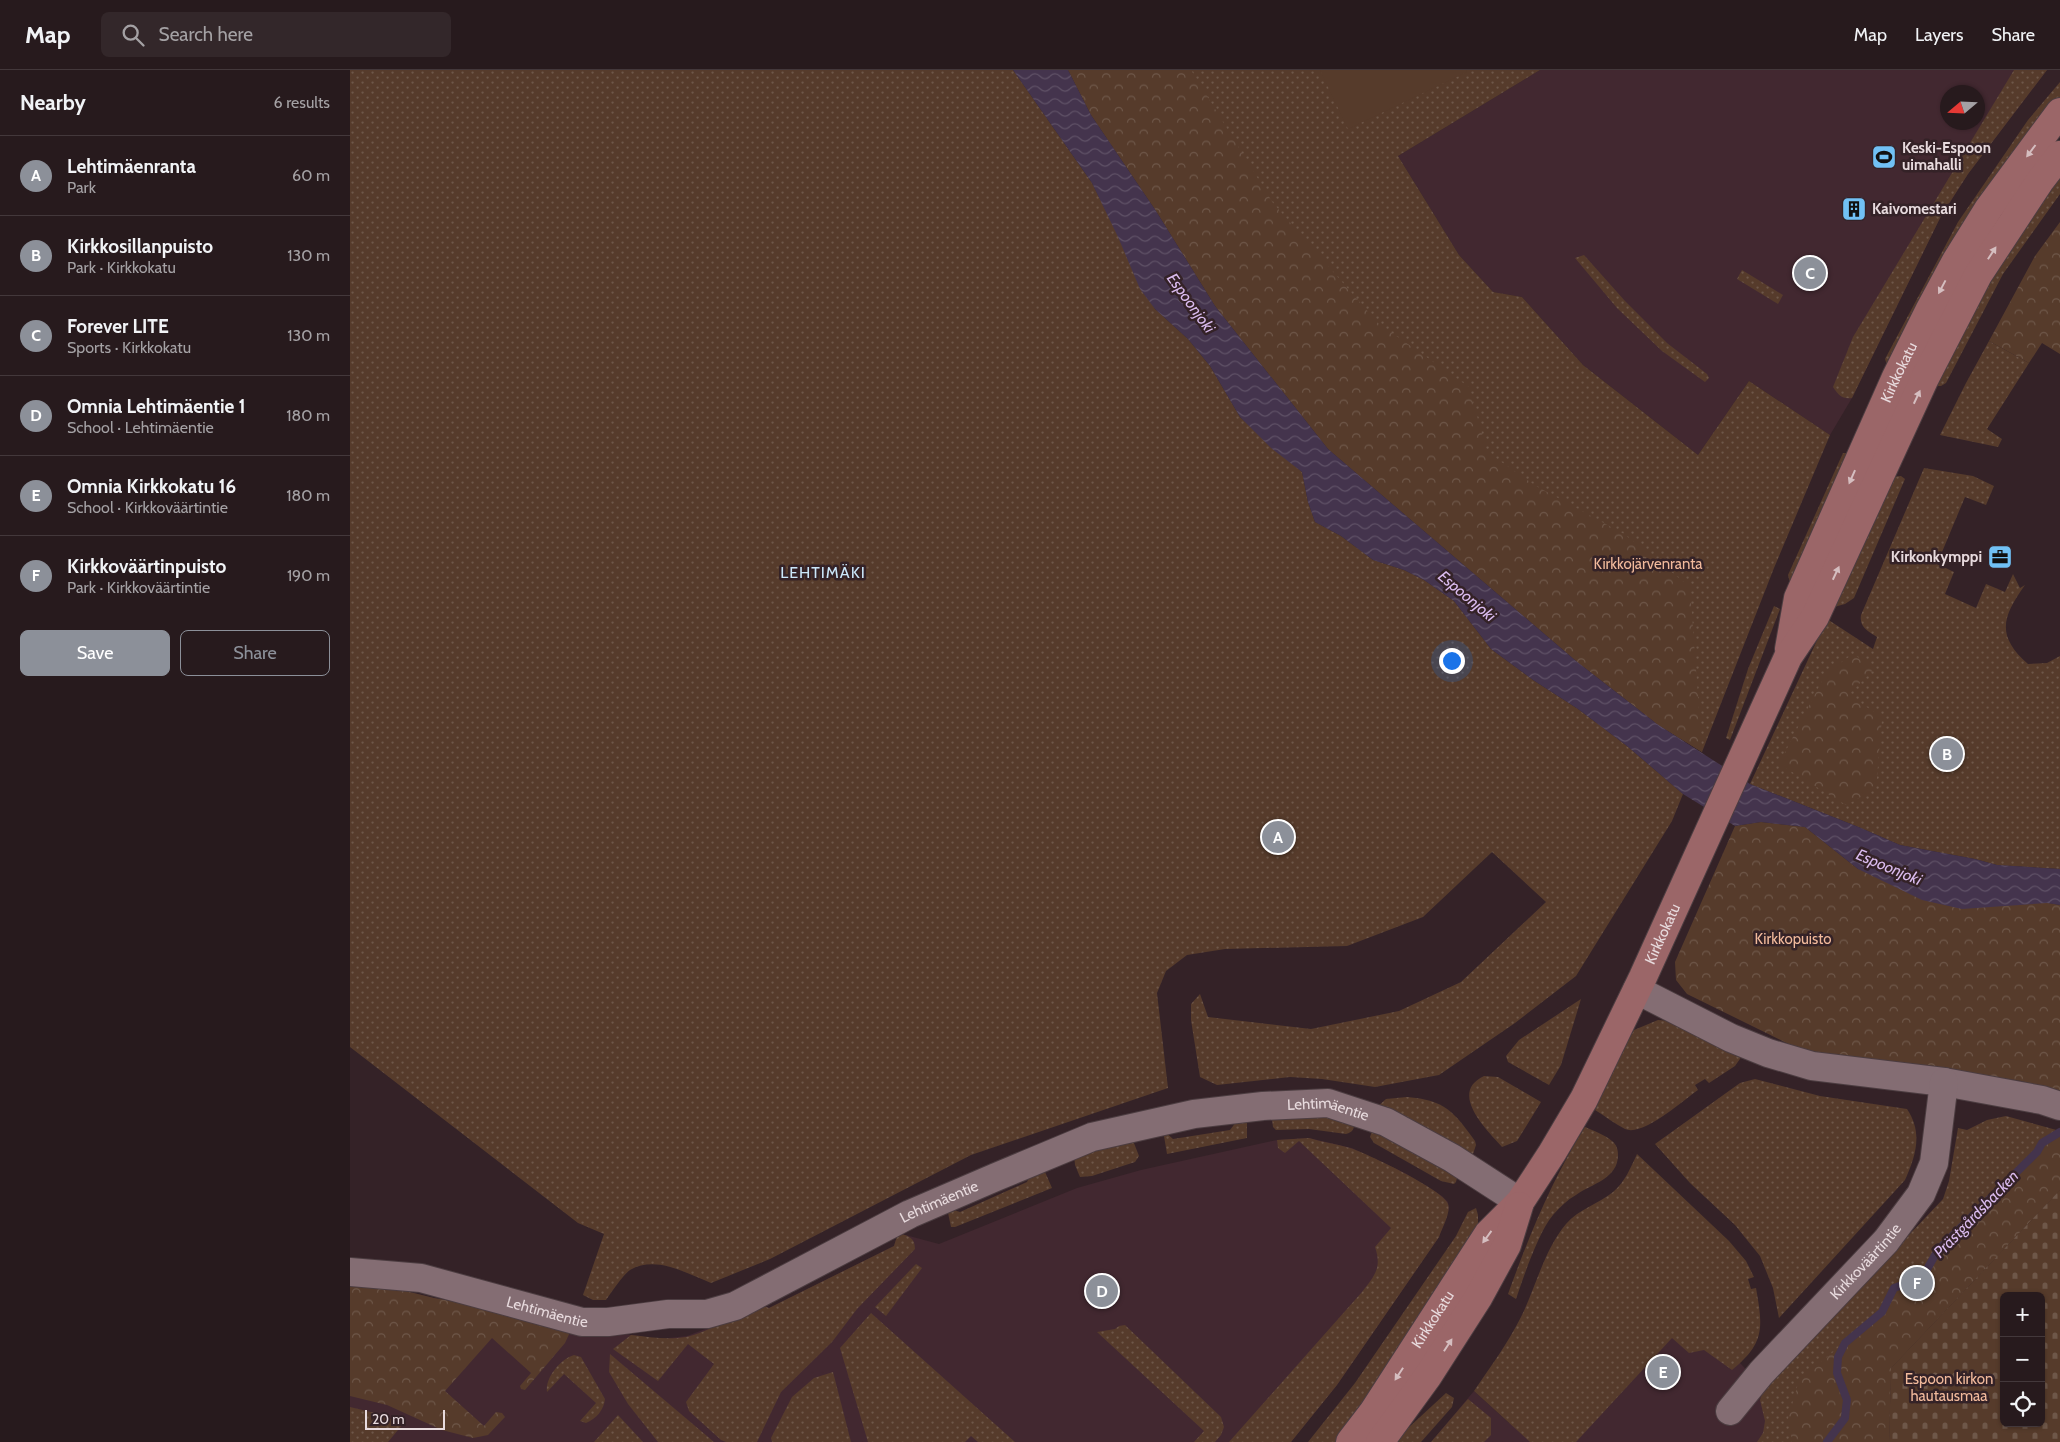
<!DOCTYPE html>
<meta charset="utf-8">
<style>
:root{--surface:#271a1d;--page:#33272a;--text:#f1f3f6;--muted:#a4a1a4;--line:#43383b;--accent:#8c9099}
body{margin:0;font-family:Cabin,sans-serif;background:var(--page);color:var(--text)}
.controls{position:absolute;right:15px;bottom:15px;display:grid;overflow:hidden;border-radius:8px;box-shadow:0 1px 4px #0004}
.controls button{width:45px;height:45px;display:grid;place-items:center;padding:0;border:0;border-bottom:1px solid var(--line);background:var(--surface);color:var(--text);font:25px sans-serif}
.compass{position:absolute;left:1590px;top:15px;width:45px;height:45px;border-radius:50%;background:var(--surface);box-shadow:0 1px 4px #0004;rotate:251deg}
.scale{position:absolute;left:15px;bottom:12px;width:80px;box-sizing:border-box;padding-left:5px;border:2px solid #e8dbde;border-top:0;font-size:14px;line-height:18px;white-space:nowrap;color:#e8dbde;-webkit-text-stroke:4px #342227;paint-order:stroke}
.you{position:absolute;left:1101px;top:590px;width:18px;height:18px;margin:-12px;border:4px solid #fff;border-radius:50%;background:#1a73e8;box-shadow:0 0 0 8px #1a73e833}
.badge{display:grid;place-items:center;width:32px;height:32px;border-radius:50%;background:var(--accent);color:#fff;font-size:16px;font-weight:700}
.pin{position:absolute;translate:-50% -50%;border:2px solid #fff;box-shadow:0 1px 5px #0006}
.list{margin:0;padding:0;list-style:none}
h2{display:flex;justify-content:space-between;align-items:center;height:65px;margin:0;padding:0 20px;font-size:21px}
h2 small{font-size:16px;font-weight:400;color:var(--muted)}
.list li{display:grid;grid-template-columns:32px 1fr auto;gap:15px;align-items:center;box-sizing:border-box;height:80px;padding:0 20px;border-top:1px solid var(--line)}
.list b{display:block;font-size:19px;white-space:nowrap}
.list p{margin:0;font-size:16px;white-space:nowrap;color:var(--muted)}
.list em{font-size:16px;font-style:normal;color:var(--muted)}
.actions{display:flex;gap:10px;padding:15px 20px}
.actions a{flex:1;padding:11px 0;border:1px solid var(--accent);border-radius:8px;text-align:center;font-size:18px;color:var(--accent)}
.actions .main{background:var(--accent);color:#fff}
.icon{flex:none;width:28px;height:28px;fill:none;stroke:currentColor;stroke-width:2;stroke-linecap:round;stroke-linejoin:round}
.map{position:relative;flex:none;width:1710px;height:1372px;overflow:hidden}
header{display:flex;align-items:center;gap:30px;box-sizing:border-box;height:70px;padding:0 25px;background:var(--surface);border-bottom:1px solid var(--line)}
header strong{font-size:24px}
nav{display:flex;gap:28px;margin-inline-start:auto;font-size:18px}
.search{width:350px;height:45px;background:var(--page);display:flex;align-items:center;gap:12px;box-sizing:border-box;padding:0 18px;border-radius:8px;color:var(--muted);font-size:19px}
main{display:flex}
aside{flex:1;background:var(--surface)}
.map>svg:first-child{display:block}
.built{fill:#422830;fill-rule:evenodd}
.green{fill:url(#green-dots)}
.forest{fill:url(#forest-crowns)}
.cemetery{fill:url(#cemetery-stones);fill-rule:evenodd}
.pitch{fill:#563b2b}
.water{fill:url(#water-waves)}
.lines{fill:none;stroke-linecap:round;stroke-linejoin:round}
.stream{stroke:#44344d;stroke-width:8}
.street-casing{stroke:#4c3d41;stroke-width:30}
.secondary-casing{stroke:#4c3d41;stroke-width:30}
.street{stroke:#846d73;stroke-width:28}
.secondary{stroke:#9b6668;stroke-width:28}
.oneway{fill:#d5bec0}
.labels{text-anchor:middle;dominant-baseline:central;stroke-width:5;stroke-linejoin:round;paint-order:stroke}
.poi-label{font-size:15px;font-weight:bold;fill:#e8dbde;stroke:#342227;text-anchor:start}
.street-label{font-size:15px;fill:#e8dbde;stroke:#342227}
.park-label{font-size:15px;fill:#f2ba9c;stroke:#342227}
.water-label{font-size:16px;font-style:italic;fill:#dabbee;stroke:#342227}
.neighbourhood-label{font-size:16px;letter-spacing:1px;fill:#cbe7fa;stroke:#342227}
</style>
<header>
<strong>Map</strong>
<div class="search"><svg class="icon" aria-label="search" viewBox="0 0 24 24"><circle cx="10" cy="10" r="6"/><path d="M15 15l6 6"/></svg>Search here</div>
<nav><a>Map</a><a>Layers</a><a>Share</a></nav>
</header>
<main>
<aside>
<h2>Nearby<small>6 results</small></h2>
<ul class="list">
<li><span class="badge">A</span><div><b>Lehtimäenranta</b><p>Park</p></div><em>60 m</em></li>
<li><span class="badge">B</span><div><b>Kirkkosillanpuisto</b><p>Park · Kirkkokatu</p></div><em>130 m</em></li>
<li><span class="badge">C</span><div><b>Forever LITE</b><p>Sports · Kirkkokatu</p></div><em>130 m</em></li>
<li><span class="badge">D</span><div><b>Omnia Lehtimäentie 1</b><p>School · Lehtimäentie</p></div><em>180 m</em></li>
<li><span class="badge">E</span><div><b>Omnia Kirkkokatu 16</b><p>School · Kirkkoväärtintie</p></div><em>180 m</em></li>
<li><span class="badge">F</span><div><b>Kirkkoväärtinpuisto</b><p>Park · Kirkkoväärtintie</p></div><em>190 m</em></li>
</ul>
<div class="actions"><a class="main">Save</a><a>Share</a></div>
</aside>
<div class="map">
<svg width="1710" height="1372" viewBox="0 0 1710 1372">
<defs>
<pattern id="green-dots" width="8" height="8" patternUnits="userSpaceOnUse" patternTransform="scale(1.25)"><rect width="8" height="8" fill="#563b2b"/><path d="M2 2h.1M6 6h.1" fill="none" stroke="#6e5749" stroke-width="1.8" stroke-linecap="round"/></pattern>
<pattern id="forest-crowns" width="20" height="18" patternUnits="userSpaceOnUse" patternTransform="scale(1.25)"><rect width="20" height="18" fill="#563b2b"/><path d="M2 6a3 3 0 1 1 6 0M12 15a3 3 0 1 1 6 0" fill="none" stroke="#6e5749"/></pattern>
<pattern id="cemetery-stones" width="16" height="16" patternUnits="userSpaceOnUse" patternTransform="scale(1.25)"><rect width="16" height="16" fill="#563b2b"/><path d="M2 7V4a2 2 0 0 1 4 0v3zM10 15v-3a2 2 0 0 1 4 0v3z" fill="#6e5749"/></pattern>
<pattern id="water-waves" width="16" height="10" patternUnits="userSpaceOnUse" patternTransform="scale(1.25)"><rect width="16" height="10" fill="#44344d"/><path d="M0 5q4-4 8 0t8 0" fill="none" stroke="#5f5166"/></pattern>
</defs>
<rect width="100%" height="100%" fill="#342227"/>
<g class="built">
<path d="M 1190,0 L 1697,0 L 1618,104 L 1591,146 L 1502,328 L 1480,365 L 1399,311 L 1348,385 L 1233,295 L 1172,227 L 1143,222 L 1109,185 L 1048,86 ZM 1598,22 L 1628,22 L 1628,52 L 1598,52 Z"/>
<polygon points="959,1068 1002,1078 1055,1103 1092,1126 1098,1132 1099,1139 1089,1167 987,1315 941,1372 0,1372 0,1214 27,1214 84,1228 281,1265 309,1269 337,1266 371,1253 408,1234 419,1238 544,1176 548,1163 589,1174 727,1118 791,1100 927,1070"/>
<polygon points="1302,1236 1390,1293 1414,1318 1420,1372 1081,1372 1124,1321 1159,1353"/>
</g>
<g class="green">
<path d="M 0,0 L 663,0 L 742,113 L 805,239 L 838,269 L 860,296 L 890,347 L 952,402 L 958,432 L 965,452 L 991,466 L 1023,490 L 1054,500 L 1074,510 L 1104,531 L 1141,579 L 1183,610 L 1228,639 L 1277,676 L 1333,724 L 1322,751 L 1226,906 L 1165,953 L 1089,1005 L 1025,1017 L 972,1009 L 940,1007 L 867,1015 L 850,1007 L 841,950 L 841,934 L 850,924 L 858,947 L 961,959 L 1049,941 L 1111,912 L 1196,832 L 1142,782 L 1073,847 L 997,876 L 875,879 L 837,885 L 816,901 L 807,923 L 818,1018 L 621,1085 L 420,1189 L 361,1213 C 336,1203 306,1185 280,1200 C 273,1205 261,1223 256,1230 L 243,1230 L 233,1225 L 254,1164 L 228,1153 L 0,977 Z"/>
<polygon points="718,0 1190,0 1048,86 1109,185 1143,222 1172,227 1233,295 1348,385 1399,311 1480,365 1424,498 1352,682 1307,654"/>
<path d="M 1664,0 L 1697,0 L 1618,104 L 1591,146 L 1502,328 C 1492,329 1489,326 1483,317 L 1503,267 Z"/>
<polygon points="1710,12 1710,28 1687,57 1537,295 1535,289 1608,152 1678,50"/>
<polygon points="1710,99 1710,124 1653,204 1596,313 1591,316 1586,316 1583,312 1641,197"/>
<polygon points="1234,185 1275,231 1317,273 1357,304 1359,308 1355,312 1312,281 1267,238 1225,188"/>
<polygon points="1392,200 1433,225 1428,234 1387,209"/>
<polygon points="1639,271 1679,293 1637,359 1652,369 1648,377 1590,365 1616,313"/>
<polygon points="1493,383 1497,383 1440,513 1438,505"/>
<path d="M 1574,398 L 1623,406 L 1644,416 L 1636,435 L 1615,427 L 1587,494 L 1604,502 L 1595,524 L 1626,538 L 1636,514 L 1655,522 L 1663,504 L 1670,518 L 1675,515 C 1652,547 1646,566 1678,594 L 1697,593 L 1710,586 L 1710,799 L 1647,795 L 1625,789 L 1550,775 L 1511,758 L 1400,714 L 1477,549 L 1523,579 L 1527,567 C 1518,561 1509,557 1511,545 Z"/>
<polygon points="1551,406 1555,409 1504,528 1495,534 1484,537 1541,407"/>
<polygon points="1424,536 1430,539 1380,670 1376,668 1398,599"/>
<polygon points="1231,929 1211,995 1199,1015 1158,992 1156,986 1169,970"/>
<path d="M 1308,950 L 1321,951 L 1392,986 L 1385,996 L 1359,1013 L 1355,1009 L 1345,1015 L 1348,1020 C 1332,1031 1293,1067 1275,1059 C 1265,1054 1255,1046 1245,1040 L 1277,972 L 1284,960 Z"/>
<path d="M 1134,1006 L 1148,1007 L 1191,1032 L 1167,1071 L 1152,1077 C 1137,1060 1098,1023 1134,1006 Z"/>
<path d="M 1405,1009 L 1470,1026 L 1557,1039 C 1573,1063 1566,1085 1555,1110 L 1429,1248 L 1423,1218 L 1410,1186 L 1385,1155 L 1340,1113 L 1305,1074 L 1390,1013 Z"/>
<path d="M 1057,1027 C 1095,1030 1104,1042 1125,1071 L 1126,1075 L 1123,1084 L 1027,1037 L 1036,1029 Z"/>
<path d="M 978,1045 L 1005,1052 C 1004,1059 1003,1062 996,1064 L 959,1059 L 926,1060 L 923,1057 L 922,1049 Z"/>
<polygon points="1656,1046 1710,1061 1710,1120 1541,1298 1539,1372 1407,1372 1413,1363 1415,1351 1410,1330 1414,1318 1593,1129 1599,1111 1608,1058 1617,1060 1637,1050"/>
<polygon points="897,1047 897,1068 817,1084 813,1060 823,1069 880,1060 889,1048"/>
<path d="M 1235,1057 C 1244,1061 1255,1065 1262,1071 C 1267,1075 1268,1080 1268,1085 C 1268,1109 1241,1114 1226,1125 C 1217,1130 1210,1137 1203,1145 C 1188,1163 1174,1206 1166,1229 L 1158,1224 C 1179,1166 1202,1109 1235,1057 Z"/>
<polygon points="1023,1058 1107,1108 1106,1112 1104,1114 1091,1111 1024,1073 1020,1067"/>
<polygon points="782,1068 789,1086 785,1092 742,1106 730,1107 725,1095 724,1084"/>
<path d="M 959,1068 C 972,1072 986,1074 1000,1078 C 1016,1083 1094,1120 1098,1134 C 1101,1143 1092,1158 1089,1167 L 987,1315 L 941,1372 L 879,1372 L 1012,1222 C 1025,1205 1032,1198 1025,1177 L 1041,1158 L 949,1071 L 935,1083 L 928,1078 L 927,1070 Z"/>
<path d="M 1287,1084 L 1379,1171 L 1396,1191 L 1404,1207 L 1398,1209 L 1401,1219 L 1406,1218 C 1413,1258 1415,1273 1382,1300 L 1354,1280 L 1339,1283 L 1322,1268 L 1226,1372 L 1180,1372 L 1124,1321 C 1141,1296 1158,1273 1171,1247 C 1186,1217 1194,1180 1216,1154 C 1229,1139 1248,1134 1263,1122 C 1275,1112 1281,1097 1287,1084 Z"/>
<polygon points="692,1095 702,1118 605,1157 601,1157 597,1138 610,1142 677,1112 683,1098"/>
<polygon points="1126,1138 1128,1145 1128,1157 989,1372 958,1372 1005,1313 1106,1166 1118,1142"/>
<path d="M 548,1163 C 558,1166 565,1167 565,1179 L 507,1239 L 482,1272 L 431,1322 L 407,1372 L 376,1372 L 371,1370 L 339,1341 L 336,1332 L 364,1294 L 338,1274 L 308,1311 L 263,1279 L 281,1265 C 299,1267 317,1270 336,1267 C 357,1263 388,1244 408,1234 L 419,1238 L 544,1176 Z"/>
<polygon points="566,1194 572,1198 536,1246 525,1237"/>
<polygon points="521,1243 665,1372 628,1372 621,1366 615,1372 518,1372 490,1278"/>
<polygon points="775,1255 871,1347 874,1357 871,1365 865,1372 844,1372 854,1361 747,1262 765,1259 769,1256"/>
<polygon points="260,1284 364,1372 308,1372 278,1334 259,1302"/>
<path d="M 224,1285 L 231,1287 L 255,1329 C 254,1340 246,1349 236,1353 L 230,1351 L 246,1333 L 214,1304 L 197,1322 C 195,1307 211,1289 224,1285 Z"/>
<polygon points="483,1302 501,1372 422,1372 421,1368 442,1327 464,1308"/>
<polygon points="1096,1323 1104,1328 1102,1337 1071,1372 1043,1372"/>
<polygon points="1118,1329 1141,1348 1141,1365 1134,1372 1081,1372"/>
<polygon points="0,1337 29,1344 53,1354 38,1372 0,1372"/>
<polygon points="268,1345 293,1372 244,1372"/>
</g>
<g class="forest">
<polygon points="718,0 841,0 923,133 1028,253 1119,317 1137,382 1186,416 1274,464 1340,517 1352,682 1307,654 1226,591 978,379 865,236 806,141 741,45"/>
<polygon points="1710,152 1710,284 1692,273 1679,293 1639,271 1685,186"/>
<polygon points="1503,584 1525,598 1498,625 1532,647 1526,719 1496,735 1429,694 1476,603"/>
<polygon points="1411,752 1455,757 1508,799 1710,835 1710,1021 1671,1011 1564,995 1517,994 1451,980 1337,924 1326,910 1325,892 1385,756"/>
<polygon points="1710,1062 1710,1120 1541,1298 1539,1372 1442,1372 1438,1349 1449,1310 1532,1242 1544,1218 1572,1208 1588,1180 1686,1082 1692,1073"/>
<polygon points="0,1214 27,1214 84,1228 160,1241 221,1260 215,1273 175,1320 171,1319 170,1316 181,1303 142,1268 95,1321 134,1356 146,1342 152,1343 155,1347 138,1365 123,1368 92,1360 37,1335 0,1326"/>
</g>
<path class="cemetery" d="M 1710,1120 L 1710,1372 L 1539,1372 L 1541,1298 ZM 1654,1226 L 1691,1226 L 1691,1353 L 1654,1353 Z"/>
<polygon class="pitch" points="970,0 1116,0 1117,2 998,59"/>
<polygon class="water" points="663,0 718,0 741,45 806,141 865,236 978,379 1226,591 1307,654 1400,714 1511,758 1550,775 1625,789 1647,795 1710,799 1710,835 1697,833 1612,839 1572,830 1508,799 1455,757 1411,752 1385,756 1333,724 1277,676 1228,639 1183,610 1141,579 1104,531 1074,510 1054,500 1023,490 991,466 965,452 958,432 952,402 921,378 890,347 860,296 838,269 805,239 790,219 768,167 742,113"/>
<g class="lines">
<polyline class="stream" points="1477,1372 1495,1348 1496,1338 1497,1330 1487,1303 1488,1287 1495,1273 1532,1242 1544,1218 1572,1208 1588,1180 1687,1082 1692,1073 1710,1062"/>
<defs>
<g id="street">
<polyline points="1287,920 1381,968 1418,983 1462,996 1594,1012 1692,1030 1710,1036"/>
<path id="s1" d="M 0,1202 L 71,1208 L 232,1252 L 258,1252 L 318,1244 L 357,1244 L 385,1236 L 560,1144 L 646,1107 L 742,1067 L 844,1044 L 913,1036 L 978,1033 L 1036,1052 L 1102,1088 L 1170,1132"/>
<path id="s2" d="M 1380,1341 L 1411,1303 L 1536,1171 L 1571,1124 L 1584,1093 L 1594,1012"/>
</g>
<g id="secondary">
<path id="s3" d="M 1439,579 L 1448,528 L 1546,307 L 1579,241 L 1606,191 L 1639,138 L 1710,42"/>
<path id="s4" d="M 1000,1372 L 1023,1342 L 1138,1164 L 1170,1132 L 1202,1083 L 1234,1029 L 1293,907 L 1438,587 L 1465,547 L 1575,308 L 1628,205 L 1690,111 L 1710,85"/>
<polyline points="1030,1372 1078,1306 1128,1228 1157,1175 1169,1136"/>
</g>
</defs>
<use href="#street" class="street-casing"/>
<use href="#secondary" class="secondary-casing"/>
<use href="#street" class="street"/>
<use href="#secondary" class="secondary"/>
</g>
<defs><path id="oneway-solid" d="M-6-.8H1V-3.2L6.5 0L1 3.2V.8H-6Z" transform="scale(1.25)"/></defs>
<g class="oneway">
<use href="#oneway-solid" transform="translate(1681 81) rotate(127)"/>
<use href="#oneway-solid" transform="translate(1642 183) rotate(-57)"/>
<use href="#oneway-solid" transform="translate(1592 217) rotate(118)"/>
<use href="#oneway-solid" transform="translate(1567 327) rotate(-65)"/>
<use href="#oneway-solid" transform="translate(1502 407) rotate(114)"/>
<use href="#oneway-solid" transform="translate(1486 503) rotate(-65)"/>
<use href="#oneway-solid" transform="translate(1137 1167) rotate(126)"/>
<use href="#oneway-solid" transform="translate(1098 1275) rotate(-57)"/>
<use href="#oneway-solid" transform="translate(1049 1304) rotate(123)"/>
</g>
<defs>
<symbol id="stadium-square" viewBox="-11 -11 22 22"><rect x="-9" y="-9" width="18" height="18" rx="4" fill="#71c1f5" stroke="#342227"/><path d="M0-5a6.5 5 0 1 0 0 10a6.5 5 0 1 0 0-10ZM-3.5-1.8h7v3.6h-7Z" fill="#111"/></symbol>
<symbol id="building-square" viewBox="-11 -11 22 22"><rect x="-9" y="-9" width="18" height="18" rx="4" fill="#71c1f5" stroke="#342227"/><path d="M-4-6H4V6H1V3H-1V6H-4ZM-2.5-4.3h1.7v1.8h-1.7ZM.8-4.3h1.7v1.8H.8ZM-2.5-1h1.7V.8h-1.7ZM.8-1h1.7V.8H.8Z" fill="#111"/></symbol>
<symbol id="office-square" viewBox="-11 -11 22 22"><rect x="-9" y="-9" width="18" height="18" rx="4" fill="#71c1f5" stroke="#342227"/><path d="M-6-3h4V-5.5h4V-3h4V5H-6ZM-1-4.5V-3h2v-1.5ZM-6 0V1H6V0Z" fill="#111"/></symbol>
</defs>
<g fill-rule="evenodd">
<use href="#stadium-square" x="1520" y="73" width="28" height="28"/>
<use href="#building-square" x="1490" y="125" width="28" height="28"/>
<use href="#office-square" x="1636" y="473" width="28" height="28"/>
</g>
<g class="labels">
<g class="poi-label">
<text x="1552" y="78">Keski-Espoon<tspan x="1552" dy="17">uimahalli</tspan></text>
<text x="1522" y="139">Kaivomestari</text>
<text x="1632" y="487" text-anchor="end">Kirkonkymppi</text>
</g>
<g class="street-label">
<text stroke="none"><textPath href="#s3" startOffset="299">Kirkkokatu</textPath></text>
<text stroke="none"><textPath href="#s4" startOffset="599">Kirkkokatu</textPath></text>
<text stroke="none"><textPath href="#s1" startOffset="1028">Lehtimäentie</textPath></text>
<text stroke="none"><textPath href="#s1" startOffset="622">Lehtimäentie</textPath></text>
<text stroke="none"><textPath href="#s2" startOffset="202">Kirkkoväärtintie</textPath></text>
<text stroke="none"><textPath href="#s1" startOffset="202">Lehtimäentie</textPath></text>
<text stroke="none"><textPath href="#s4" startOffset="148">Kirkkokatu</textPath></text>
</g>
<g class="park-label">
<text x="1298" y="494">Kirkkojärvenranta</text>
<text x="1443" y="869">Kirkkopuisto</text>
<text x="1599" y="1309">Espoon kirkon<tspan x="1599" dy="17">hautausmaa</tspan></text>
</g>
<g class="water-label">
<text transform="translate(841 233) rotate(54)">Espoonjoki</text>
<text transform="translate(1117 526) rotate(40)">Espoonjoki</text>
<text transform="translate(1539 797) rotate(23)">Espoonjoki</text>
<text transform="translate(1626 1144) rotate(-46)">Prästgårdsbacken</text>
</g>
<g class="neighbourhood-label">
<text x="473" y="502">LEHTIMÄKI</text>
</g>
</g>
</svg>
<div class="controls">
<button>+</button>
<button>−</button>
<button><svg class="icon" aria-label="locate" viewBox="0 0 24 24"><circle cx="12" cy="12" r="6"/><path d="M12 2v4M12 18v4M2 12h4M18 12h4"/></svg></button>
</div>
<svg class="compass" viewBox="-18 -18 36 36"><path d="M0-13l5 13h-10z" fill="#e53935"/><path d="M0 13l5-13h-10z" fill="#a4a1a4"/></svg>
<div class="scale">20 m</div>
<div class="you"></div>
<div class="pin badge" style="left:928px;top:767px">A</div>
<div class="pin badge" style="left:1597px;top:684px">B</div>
<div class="pin badge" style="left:1460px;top:203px">C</div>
<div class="pin badge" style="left:752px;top:1221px">D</div>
<div class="pin badge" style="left:1313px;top:1302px">E</div>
<div class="pin badge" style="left:1567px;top:1213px">F</div>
</div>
</main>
